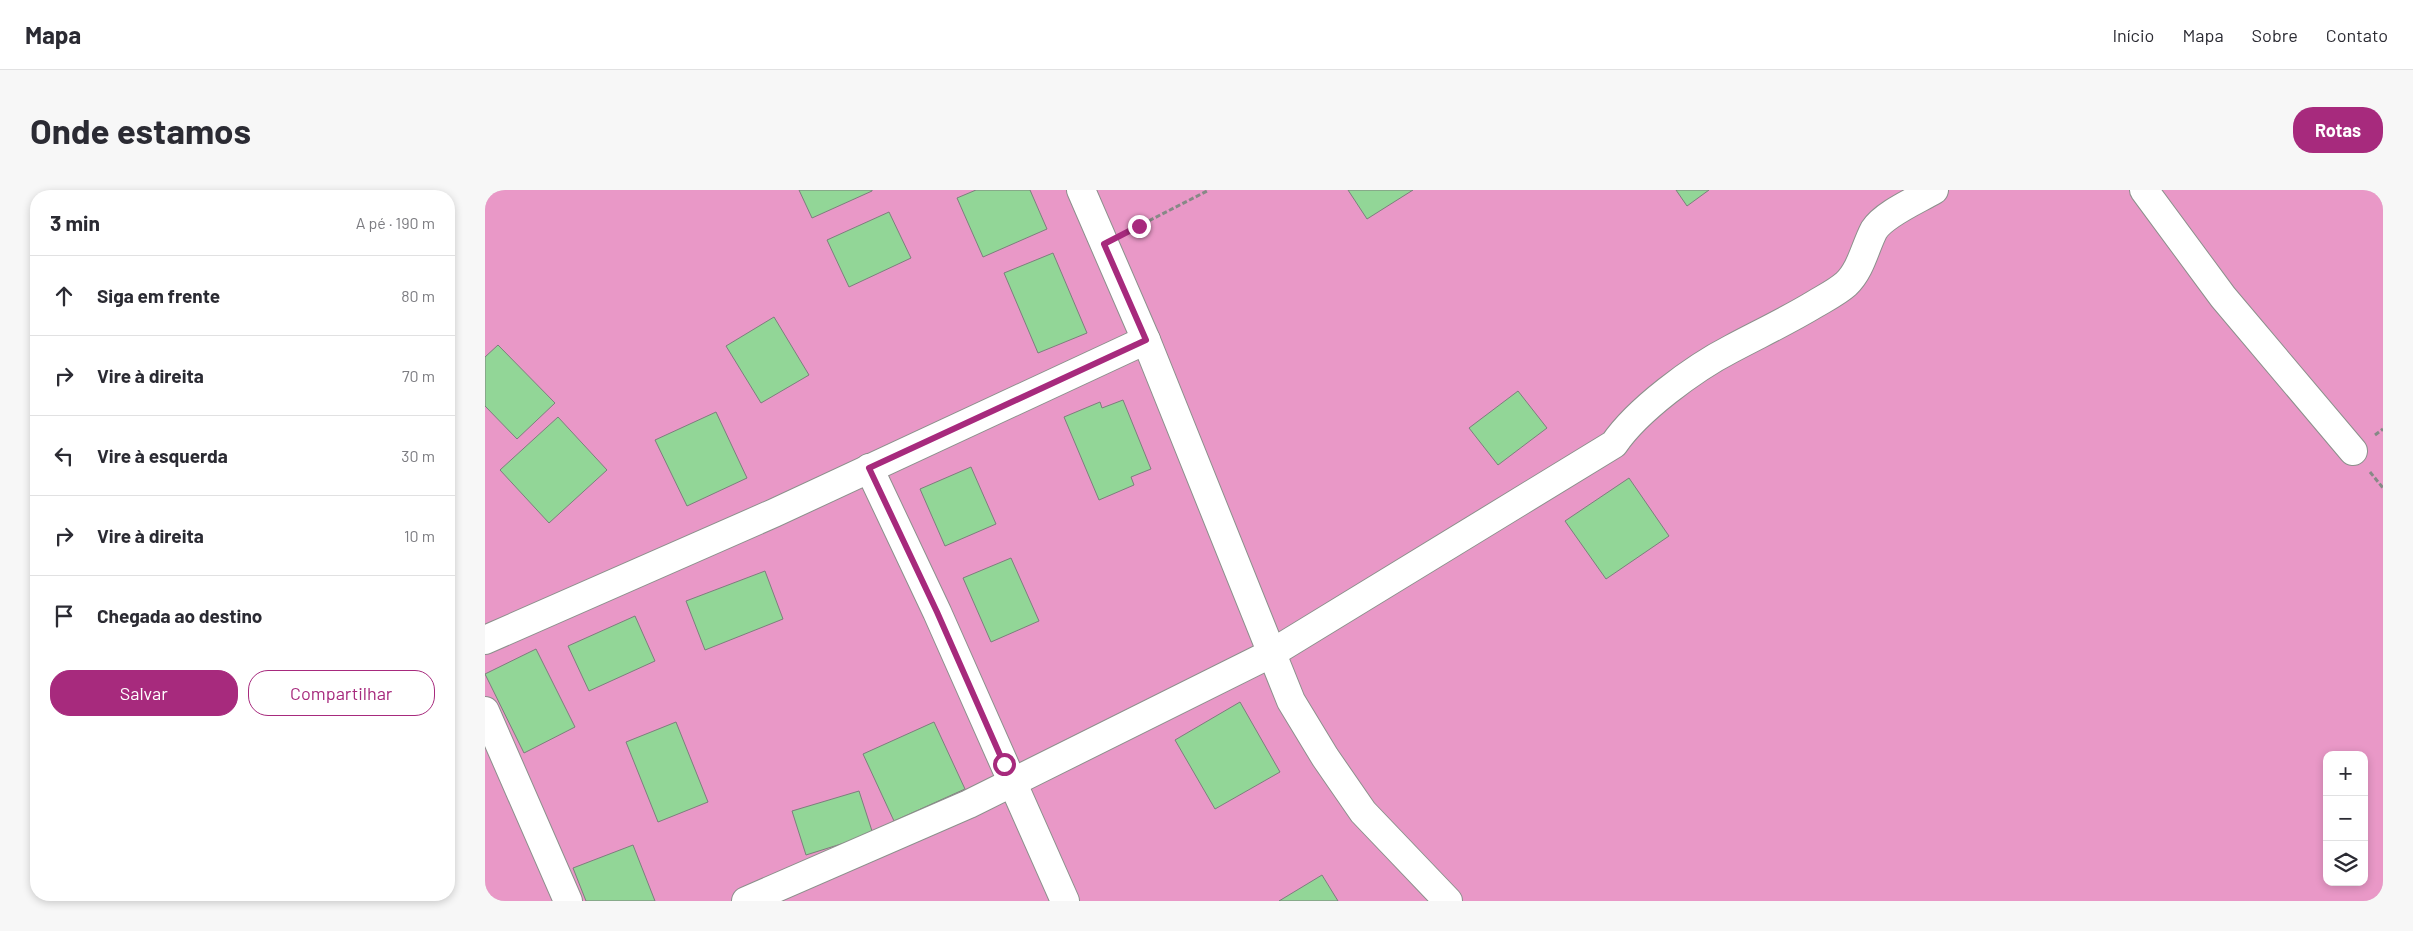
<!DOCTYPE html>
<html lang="pt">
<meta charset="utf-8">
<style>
:root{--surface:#fff;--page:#f7f7f7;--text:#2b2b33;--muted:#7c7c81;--line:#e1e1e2;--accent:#a72a7d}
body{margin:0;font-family:Barlow,sans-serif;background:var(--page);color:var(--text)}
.controls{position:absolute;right:15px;bottom:15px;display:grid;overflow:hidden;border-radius:10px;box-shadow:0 2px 8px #0003}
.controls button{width:45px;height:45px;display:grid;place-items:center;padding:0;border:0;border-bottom:1px solid var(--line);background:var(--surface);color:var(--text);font:25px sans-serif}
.stop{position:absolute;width:15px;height:15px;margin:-11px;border:4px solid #a72a7d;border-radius:50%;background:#fff}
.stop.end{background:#a72a7d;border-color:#fff;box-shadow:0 1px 5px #0008}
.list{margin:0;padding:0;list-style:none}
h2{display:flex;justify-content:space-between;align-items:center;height:65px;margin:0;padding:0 20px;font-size:21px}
h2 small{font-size:16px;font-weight:400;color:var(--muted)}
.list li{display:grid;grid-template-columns:32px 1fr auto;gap:15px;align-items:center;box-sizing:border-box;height:80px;padding:0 20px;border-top:1px solid var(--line)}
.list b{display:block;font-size:19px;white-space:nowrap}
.list em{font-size:16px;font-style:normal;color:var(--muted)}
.actions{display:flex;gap:10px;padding:15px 20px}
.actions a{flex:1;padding:11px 0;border:1px solid var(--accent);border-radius:20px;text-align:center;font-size:18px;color:var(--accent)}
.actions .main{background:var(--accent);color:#fff}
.icon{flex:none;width:28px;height:28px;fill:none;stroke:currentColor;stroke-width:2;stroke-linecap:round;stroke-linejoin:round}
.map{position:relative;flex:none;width:1898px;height:711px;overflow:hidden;border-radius:20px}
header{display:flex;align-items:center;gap:30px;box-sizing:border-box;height:70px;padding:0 25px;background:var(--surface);border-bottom:1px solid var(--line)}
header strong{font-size:24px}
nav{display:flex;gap:28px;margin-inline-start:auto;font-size:18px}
.intro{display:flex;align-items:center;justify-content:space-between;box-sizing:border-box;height:120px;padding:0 30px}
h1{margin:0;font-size:35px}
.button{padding:12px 22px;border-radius:20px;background:var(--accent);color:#fff;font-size:18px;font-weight:700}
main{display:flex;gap:30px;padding:0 30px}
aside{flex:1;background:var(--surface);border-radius:20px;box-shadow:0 2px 8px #0003}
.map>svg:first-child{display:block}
.forest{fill:#e998c7;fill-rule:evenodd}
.building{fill:#92d697;stroke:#7c7f7c}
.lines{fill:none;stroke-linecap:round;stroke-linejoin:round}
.minor-casing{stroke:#8c908c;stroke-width:30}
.path{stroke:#868986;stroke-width:3;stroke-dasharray:5 2.5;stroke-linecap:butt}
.minor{stroke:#fff;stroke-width:28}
.route{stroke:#a72a7d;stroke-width:6}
</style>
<header>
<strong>Mapa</strong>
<nav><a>Início</a><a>Mapa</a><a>Sobre</a><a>Contato</a></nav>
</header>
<div class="intro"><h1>Onde estamos</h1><a class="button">Rotas</a></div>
<main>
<aside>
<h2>3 min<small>A pé · 190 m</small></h2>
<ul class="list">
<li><svg class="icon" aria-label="ahead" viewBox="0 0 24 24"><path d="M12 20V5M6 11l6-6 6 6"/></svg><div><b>Siga em frente</b></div><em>80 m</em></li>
<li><svg class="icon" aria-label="right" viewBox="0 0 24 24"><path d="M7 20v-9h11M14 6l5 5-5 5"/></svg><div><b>Vire à direita</b></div><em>70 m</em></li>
<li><svg class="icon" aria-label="left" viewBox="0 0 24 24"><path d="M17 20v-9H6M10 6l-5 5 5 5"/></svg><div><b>Vire à esquerda</b></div><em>30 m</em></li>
<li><svg class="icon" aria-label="right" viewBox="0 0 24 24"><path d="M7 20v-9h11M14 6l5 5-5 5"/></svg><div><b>Vire à direita</b></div><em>10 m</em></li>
<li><svg class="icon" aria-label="arrive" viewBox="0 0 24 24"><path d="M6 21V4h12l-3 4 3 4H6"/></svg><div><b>Chegada ao destino</b></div></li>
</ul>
<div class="actions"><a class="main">Salvar</a><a>Compartilhar</a></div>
</aside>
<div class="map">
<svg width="1898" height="711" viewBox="0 0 1898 711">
<rect width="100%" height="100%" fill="#e1e5e1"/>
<path class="forest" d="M 0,0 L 1898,0 L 1898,711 L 0,711 ZM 1842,565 L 1879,565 L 1879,692 L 1842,692 Z"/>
<g class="building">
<polygon points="314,0 387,0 387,1 327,28"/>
<polygon points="491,0 545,0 562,39 498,67 472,8"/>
<polygon points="863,0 928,0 882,29"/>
<polygon points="1191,0 1224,0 1202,16"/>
<polygon points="404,22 426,68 364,97 342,50"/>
<polygon points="568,63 602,143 553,163 519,83"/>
<polygon points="289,127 324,185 276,213 241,156"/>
<polygon points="13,155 70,213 32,249 0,216 0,167"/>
<polygon points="1033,201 1062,238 1013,275 984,238"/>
<polygon points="638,210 666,279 646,287 649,295 614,310 579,227 615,212 617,218"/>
<polygon points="231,222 262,288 202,316 170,250"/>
<polygon points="73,227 122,280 64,333 15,280"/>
<polygon points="486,277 511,334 460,356 435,299"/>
<polygon points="1144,288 1184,346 1121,389 1080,331"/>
<polygon points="526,368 554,431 506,452 478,388"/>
<polygon points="280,381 298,429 220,460 201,411"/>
<polygon points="150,426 170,471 104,501 83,456"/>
<polygon points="51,459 90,537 39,563 0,484"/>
<polygon points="755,512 795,582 730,619 690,550"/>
<polygon points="191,532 223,612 173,632 141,552"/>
<polygon points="449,532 480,599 409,631 378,564"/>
<polygon points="374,601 388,644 321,665 307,621"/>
<polygon points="148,655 170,711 101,711 88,678"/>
<polygon points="837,685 853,711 794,711"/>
</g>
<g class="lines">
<defs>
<g id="minor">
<polyline points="596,0 661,150 806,511 840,567 878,622 963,711"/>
<polyline points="1659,0 1738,107 1868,261"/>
<polyline points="384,278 452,422 580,711"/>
<polyline points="0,450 289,323 661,150"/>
<polyline points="0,521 83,711"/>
<path d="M 261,711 L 484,614 L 787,463 L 1129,254 C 1152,220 1209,178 1246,159 C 1274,144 1302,131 1330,114 C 1340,108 1352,102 1361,94 C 1376,80 1380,57 1389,40 C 1399,24 1432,10 1449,0"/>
</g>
</defs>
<use href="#minor" class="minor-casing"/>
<g class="path">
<polyline points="644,41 724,0"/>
<polyline points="1890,245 1898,239"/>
<polyline points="1885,282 1898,298"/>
</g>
<use href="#minor" class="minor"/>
</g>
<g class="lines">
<polyline class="route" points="519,574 452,422 384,278 661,150 619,54 654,36"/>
</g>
</svg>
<div class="controls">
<button>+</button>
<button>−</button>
<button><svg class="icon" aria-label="layers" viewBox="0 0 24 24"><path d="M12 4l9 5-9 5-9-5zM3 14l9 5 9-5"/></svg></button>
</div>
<div class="stop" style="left:519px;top:574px"></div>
<div class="stop end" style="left:654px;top:36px"></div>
</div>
</main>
